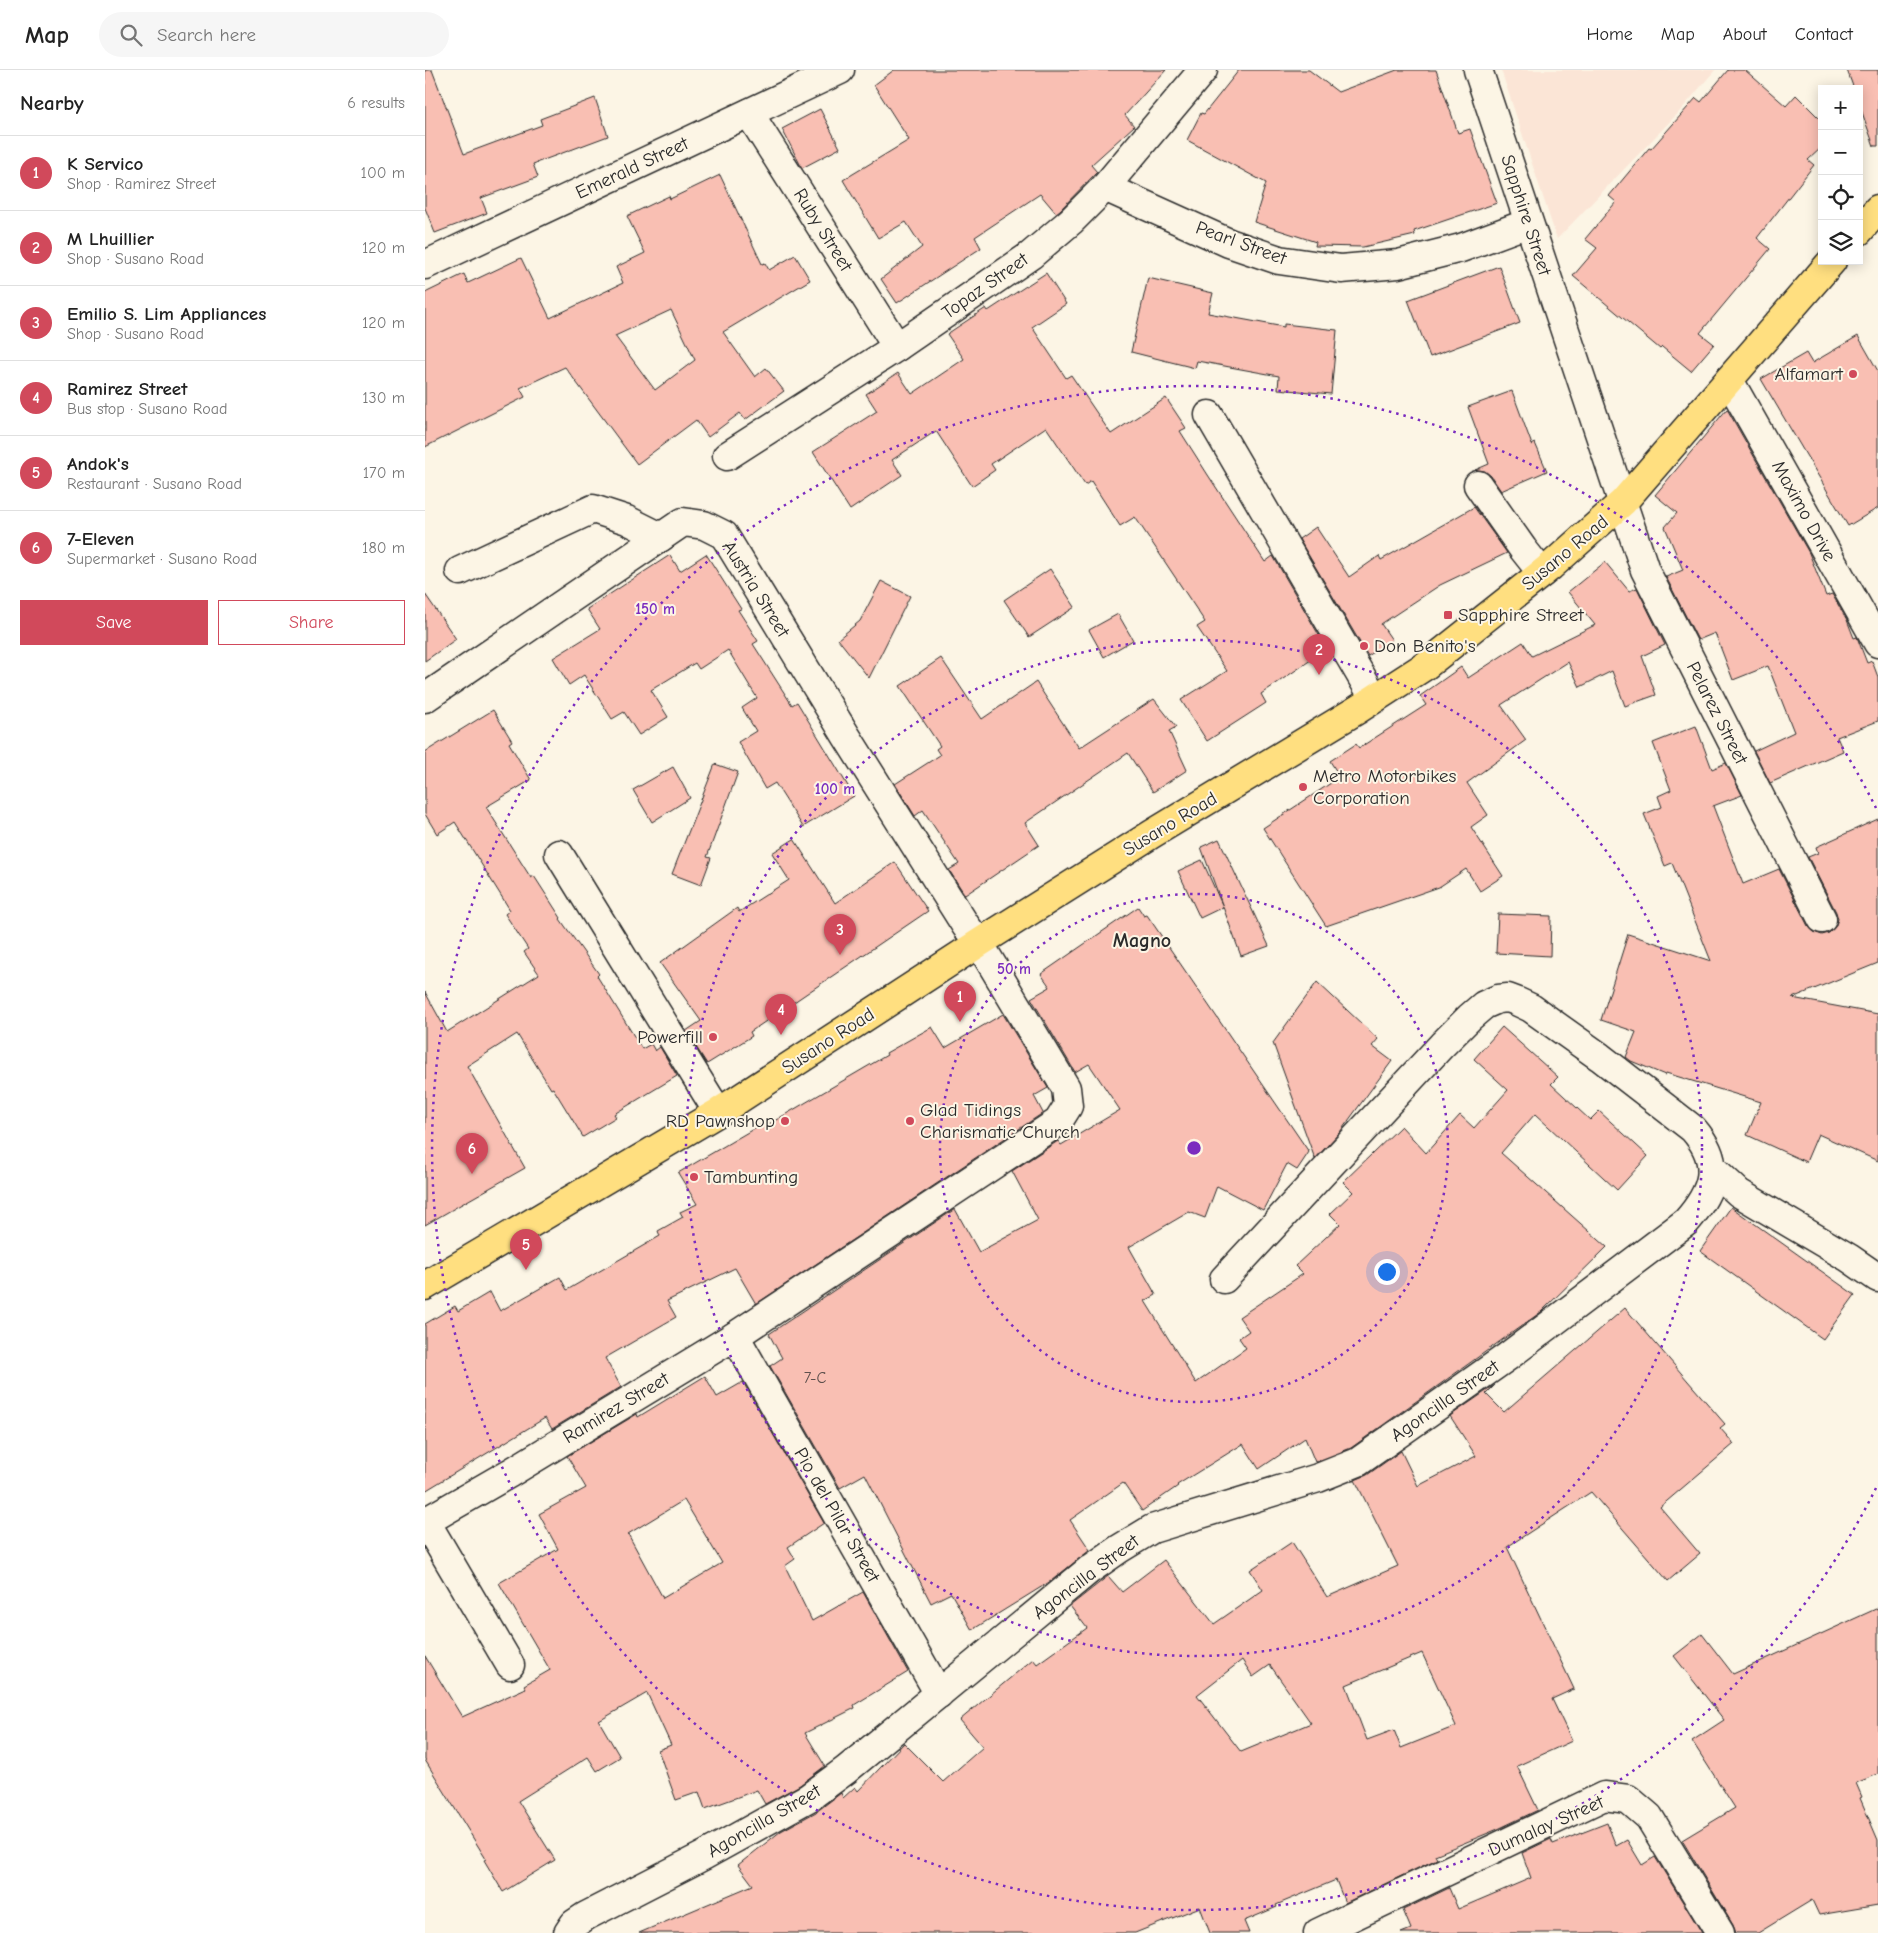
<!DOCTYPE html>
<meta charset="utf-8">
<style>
:root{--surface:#fff;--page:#f6f6f6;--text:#222;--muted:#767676;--line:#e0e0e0;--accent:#d1495b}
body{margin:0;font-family:"Comic Neue",sans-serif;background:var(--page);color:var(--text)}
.controls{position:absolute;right:15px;top:15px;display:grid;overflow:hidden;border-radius:0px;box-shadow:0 2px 12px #0003}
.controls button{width:45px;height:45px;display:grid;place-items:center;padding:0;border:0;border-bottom:1px solid var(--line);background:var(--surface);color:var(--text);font:25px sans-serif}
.you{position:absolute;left:961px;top:1201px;width:18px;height:18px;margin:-12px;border:4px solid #fff;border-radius:50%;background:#1a73e8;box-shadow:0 0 0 8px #1a73e833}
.badge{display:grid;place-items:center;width:32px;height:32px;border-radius:50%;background:var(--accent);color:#fff;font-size:16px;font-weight:700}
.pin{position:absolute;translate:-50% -41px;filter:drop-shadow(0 1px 2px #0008)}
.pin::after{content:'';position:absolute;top:26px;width:18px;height:15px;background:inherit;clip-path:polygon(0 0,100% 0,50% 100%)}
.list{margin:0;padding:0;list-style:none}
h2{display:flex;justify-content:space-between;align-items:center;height:65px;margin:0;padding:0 20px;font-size:21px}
h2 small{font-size:16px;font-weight:400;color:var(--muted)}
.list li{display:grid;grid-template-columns:32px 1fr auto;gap:15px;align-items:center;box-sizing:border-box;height:75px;padding:0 20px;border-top:1px solid var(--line)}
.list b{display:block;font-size:19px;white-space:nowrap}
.list p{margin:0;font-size:16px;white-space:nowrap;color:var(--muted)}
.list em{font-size:16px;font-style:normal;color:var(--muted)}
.actions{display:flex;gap:10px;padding:15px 20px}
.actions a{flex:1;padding:11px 0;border:1px solid var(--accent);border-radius:0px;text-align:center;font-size:18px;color:var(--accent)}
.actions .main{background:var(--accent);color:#fff}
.icon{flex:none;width:28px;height:28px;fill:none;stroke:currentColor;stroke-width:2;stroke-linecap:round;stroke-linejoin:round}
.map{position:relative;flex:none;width:1453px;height:1863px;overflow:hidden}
header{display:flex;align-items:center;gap:30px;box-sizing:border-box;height:70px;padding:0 25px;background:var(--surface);border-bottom:1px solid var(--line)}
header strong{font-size:24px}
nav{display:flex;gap:28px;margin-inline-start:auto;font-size:18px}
.search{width:350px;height:45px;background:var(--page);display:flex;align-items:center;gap:12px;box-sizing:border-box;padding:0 18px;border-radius:28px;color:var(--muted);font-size:19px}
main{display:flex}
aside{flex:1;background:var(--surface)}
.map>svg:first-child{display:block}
.built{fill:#fbe5d6}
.building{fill:#f9bfb3;stroke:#2b2b2b;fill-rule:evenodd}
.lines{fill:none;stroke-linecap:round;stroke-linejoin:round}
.minor-casing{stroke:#2b2b2b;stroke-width:31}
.major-casing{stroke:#2b2b2b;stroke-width:31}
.minor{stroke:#fcf5e5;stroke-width:28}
.major{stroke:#ffdf80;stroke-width:28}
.ring{fill:none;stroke:#7b2cbf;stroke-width:2.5;stroke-dasharray:2.5 5}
.poi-dot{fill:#d1495b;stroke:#fcf5e5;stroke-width:2}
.labels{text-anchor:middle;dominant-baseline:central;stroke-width:4;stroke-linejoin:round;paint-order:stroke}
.number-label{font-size:16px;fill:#5e504d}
.street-label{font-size:19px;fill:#2b2b2b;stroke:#fcf5e5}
.poi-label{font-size:19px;fill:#2b2b2b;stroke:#fcf5e5;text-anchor:start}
.neighbourhood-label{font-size:20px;font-weight:bold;fill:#2b2b2b;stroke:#fcf5e5}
.centre{fill:#7b2cbf;stroke:#fcf5e5;stroke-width:2.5}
.ring-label{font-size:15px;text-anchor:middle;font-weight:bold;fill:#7b2cbf;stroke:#fcf5e5;stroke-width:4;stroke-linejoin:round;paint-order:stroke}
</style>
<header>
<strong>Map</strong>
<div class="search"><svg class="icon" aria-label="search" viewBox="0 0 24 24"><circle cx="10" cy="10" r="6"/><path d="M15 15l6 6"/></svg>Search here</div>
<nav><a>Home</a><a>Map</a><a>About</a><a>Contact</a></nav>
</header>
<main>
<aside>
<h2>Nearby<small>6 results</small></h2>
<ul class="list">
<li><span class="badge">1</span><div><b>K Servico</b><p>Shop · Ramirez Street</p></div><em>100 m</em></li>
<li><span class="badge">2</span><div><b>M Lhuillier</b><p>Shop · Susano Road</p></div><em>120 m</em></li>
<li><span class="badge">3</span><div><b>Emilio S. Lim Appliances</b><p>Shop · Susano Road</p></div><em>120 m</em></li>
<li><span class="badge">4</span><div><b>Ramirez Street</b><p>Bus stop · Susano Road</p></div><em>130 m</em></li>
<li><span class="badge">5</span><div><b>Andok's</b><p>Restaurant · Susano Road</p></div><em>170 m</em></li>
<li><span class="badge">6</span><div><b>7-Eleven</b><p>Supermarket · Susano Road</p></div><em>180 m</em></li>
</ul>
<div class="actions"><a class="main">Save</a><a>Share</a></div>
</aside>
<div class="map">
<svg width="1453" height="1863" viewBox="0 0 1453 1863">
<rect width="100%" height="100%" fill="#fcf5e5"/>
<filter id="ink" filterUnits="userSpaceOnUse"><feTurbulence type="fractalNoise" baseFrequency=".02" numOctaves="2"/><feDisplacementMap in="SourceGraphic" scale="10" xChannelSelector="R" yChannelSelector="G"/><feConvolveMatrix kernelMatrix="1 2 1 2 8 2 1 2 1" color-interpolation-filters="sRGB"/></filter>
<g filter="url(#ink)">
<polygon class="built" points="1076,0 1290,0 1255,41 1132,169"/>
<g class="building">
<polygon points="0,0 7,0 39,84 117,55 115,49 170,28 183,66 108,94 113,107 56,128 62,143 10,163 0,138"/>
<polygon points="469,0 741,0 700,45 709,56 666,95 672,102 635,140 631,143 615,124 550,167 556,178 472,233 456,209 497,177 481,152 453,168 418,110 484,70 449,15"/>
<polygon points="814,0 884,0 913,22 972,0 1011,0 1033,63 1045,59 1072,133 989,161 990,165 938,177 890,176 891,172 829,152 841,113 762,70 776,43 779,44"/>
<polygon points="1303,0 1320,0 1361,36 1371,25 1397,51 1397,77 1383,90 1389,95 1332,168 1345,179 1275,263 1289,274 1266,301 1237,277 1235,279 1148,206 1172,178 1160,169 1191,132 1184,126 1224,78 1226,79 1271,28 1276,32"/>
<polygon points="1422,0 1453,0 1453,76 1449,76 1434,34 1434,19 1429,19"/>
<polygon points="395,39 415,78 377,98 357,59"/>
<path d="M 295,105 L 337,194 L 340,193 L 344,200 L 370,185 L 385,210 L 298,262 L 330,307 L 341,298 L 359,321 L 320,350 L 315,343 L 283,367 L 271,350 L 212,394 L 140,297 L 95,318 L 100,327 L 0,377 L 0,223 L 39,204 L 43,213 L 96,188 L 125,248 L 198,213 L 191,197 L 220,183 L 202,146 L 244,126 L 245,129 ZM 246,240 L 270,290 L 230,320 L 190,266 Z"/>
<polygon points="1074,196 1095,253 1005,287 983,230"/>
<polygon points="621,203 641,234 607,257 641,308 646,305 686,364 741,328 761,358 755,361 783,405 840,492 848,486 902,579 836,624 841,633 782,671 756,630 802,601 772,557 780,552 710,447 695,456 666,411 660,415 621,357 566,394 570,400 547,416 511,361 467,390 477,405 425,440 388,382 452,341 441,324 473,303 487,324 539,289 522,264 561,238 563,241"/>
<polygon points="723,208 788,223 783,243 859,257 859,254 912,260 906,324 853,319 854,306 772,291 770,298 706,282"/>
<polygon points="1433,266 1453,301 1453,438 1423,456 1336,309 1381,283 1387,293"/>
<polygon points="1087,321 1107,375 1110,373 1122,401 1076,421 1066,406 1060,401 1050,400 1064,394 1043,337"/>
<polygon points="1302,339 1384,483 1401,526 1407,524 1422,550 1429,568 1432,567 1442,593 1447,591 1453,607 1453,651 1412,667 1418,681 1345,713 1329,681 1369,662 1343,596 1308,610 1290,563 1273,570 1241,507 1258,500 1240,457 1252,443 1230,425"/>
<polygon points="1049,437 1082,483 1015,515 956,554 967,570 943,586 874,469 891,457 924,507 954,486 956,490"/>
<polygon points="281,484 316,539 313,540 333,571 328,574 367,635 372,632 429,726 378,757 350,713 340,719 313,672 331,661 317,638 332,628 303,580 274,599 270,593 226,620 243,647 214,665 199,642 187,649 159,605 144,615 128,588 175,559 162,539 245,485 255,501"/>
<polygon points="1180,492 1204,521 1212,518 1240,575 1217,586 1231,625 1200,636 1187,601 1155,617 1143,592 1076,635 1101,670 1042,713 1063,745 1046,757 1078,806 1055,821 1041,799 1014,817 901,856 838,758 915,707 905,691 931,674 934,678 1001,635 995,626 1036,597 1043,608 1098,572 1107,586 1170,555 1143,522"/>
<polygon points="625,499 650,537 604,567 579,530"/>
<polygon points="456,511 485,526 444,608 413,569 435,551"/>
<polygon points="0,524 31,569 0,591"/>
<polygon points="693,544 708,570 679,587 664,560"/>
<polygon points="516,588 557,649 611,612 654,678 729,629 751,657 744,661 762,700 728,722 703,683 600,753 614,775 540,825 524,800 534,794 498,740 490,746 470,714 515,685 511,679 515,676 475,616"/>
<polygon points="68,640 87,671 84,673 106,710 61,737 106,808 109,806 136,848 135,849 174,904 172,906 217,979 226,974 230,981 235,977 252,1006 189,1044 191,1047 158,1067 128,1018 126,1019 92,964 42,996 100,1098 0,1155 0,922 22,962 114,904 99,882 103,879 80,844 85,840 30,752 12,764 0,744 0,682"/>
<polygon points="1271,656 1287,699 1301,693 1317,725 1288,736 1318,814 1354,799 1383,856 1389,862 1397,865 1404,863 1410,857 1413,849 1411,842 1383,787 1393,783 1391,777 1453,749 1453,893 1367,928 1453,944 1453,1091 1393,1064 1381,1092 1322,1065 1336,1032 1241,1003 1240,1005 1206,991 1201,987 1211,962 1176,950 1203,864 1286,891 1247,793 1240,796 1219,744 1237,737 1233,726 1246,720 1228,673"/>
<polygon points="290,694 313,702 282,787 286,788 276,815 247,804"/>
<polygon points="248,697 265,728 227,752 208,720"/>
<polygon points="369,769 410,833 470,792 503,841 325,962 327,966 282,994 261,961 276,951 235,893 312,838 314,842 364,810 347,783"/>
<polygon points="794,769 844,876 816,886 776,777"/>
<polygon points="777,790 798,837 775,848 753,801"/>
<polygon points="713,837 719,846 722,845 884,1082 872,1100 862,1094 838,1140 792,1116 780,1148 764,1142 704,1177 731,1225 720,1231 771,1313 821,1278 814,1268 824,1261 814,1247 878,1204 870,1196 915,1154 905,1144 928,1122 918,1112 976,1056 1001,1083 1035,1045 1049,1058 1083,1020 1049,989 1077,957 1133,1007 1126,1014 1165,1050 1174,1041 1223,1086 1192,1120 1110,1044 1076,1083 1182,1177 1116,1242 926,1378 890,1392 880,1368 834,1399 818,1374 752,1415 753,1416 717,1441 698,1413 645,1450 665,1480 626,1511 547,1560 526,1523 506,1533 440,1404 415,1418 345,1296 357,1288 344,1264 530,1139 554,1182 613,1150 587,1101 633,1071 636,1075 695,1040 664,994 650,1002 606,928 625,917 616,904"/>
<polygon points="1073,844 1126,846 1125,886 1071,883"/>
<polygon points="892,912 953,969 947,976 967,991 915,1062 890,1089 848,973"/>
<polygon points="578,944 623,1018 609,1026 618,1043 331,1234 310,1198 242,1231 251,1247 180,1288 196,1317 127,1359 120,1348 0,1421 0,1254 30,1236 33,1241 65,1222 75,1241 135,1207 142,1220 235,1166 233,1161 258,1147 255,1142 272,1134 253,1103 342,1051 344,1054 462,985 461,983 507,957 520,978"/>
<polygon points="1306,1137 1430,1225 1398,1269 1275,1181"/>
<path d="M 1200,1238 L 1300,1354 L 1295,1358 L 1309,1374 L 1235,1437 L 1275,1484 L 1243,1511 L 1166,1422 L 1082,1477 L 1149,1619 L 1127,1629 L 1147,1671 L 1092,1696 L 1113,1740 L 1073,1759 L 1010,1785 L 1012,1789 L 920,1833 L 911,1810 L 851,1835 L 852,1837 L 819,1851 L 824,1863 L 785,1863 L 775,1837 L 710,1863 L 214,1863 L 328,1815 L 313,1795 L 356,1761 L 391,1742 L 416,1723 L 418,1728 L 430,1717 L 433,1721 L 479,1673 L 518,1712 L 558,1677 L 535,1650 L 608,1589 L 612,1594 L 662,1558 L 645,1536 L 683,1506 L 697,1522 L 739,1490 L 789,1554 L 838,1520 L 825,1500 L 867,1472 L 902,1527 L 973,1496 L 930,1410 L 942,1405 L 976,1381 L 993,1416 L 1051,1386 L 1025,1346 L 1070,1315 L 1061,1324 L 1079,1342 ZM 997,1583 L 1031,1656 L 976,1678 L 969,1660 L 942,1670 L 921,1615 ZM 817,1590 L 828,1607 L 845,1595 L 886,1653 L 816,1682 L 772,1625 Z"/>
<path d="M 280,1306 L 292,1327 L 318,1312 L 399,1453 L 363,1477 L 370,1489 L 360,1496 L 387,1551 L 438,1522 L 483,1602 L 429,1635 L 430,1638 L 380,1663 L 400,1696 L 375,1715 L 340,1734 L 332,1720 L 280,1739 L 274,1722 L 251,1730 L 233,1680 L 246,1675 L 222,1623 L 174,1651 L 195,1687 L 172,1701 L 163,1687 L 93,1731 L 130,1790 L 78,1822 L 59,1790 L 61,1789 L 0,1690 L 0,1586 L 37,1647 L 101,1618 L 99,1615 L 125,1600 L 74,1513 L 133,1479 L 114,1444 L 161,1418 L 142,1386 L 212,1344 L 213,1347 ZM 259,1430 L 297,1493 L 238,1528 L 203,1464 Z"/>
<polygon points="1453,1538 1453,1704 1431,1713 1437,1727 1435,1728 1453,1770 1453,1835 1394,1845 1387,1830 1333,1863 1311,1863 1308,1855 1257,1770 1310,1738 1267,1671 1299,1650 1249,1586 1277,1564 1308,1604"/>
<polygon points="1182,1753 1191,1776 1202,1770 1217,1795 1230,1787 1277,1863 976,1863 986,1859 978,1840 1024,1818 1033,1839 1106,1808 1097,1783 1126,1769 1128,1774"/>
</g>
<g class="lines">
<defs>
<g id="minor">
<polyline points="1053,0 1220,500 1397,849"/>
<polyline points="324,43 472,277"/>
<polyline points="680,117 804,173 854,190 916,199 973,194 1036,178 1103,153"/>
<polyline points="0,195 415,0"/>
<polyline points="1304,310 1453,573"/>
<polyline points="784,345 949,628"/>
<polyline points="302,386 472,277 606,185 646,151 680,117 778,0"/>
<polyline points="1053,415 1098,479 1117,503"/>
<polyline points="35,501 168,439 202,450 236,467"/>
<polyline points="0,628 258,452 279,455 299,465 422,667 541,856 554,873 641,1018 643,1036 633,1052 310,1266 85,1403 0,1452"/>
<polyline points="134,784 285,1029 294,1042"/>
<polyline points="1287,1098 1314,1123 1424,1188 1453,1208"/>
<polyline points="310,1266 514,1624"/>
<polyline points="1,1452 85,1595"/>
<path d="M 143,1863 L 149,1854 L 161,1846 L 280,1785 L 383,1728 L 421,1700 L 664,1500 L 694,1479 L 727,1459 L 893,1408 L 933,1392 L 1082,1287 L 1261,1152 C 1289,1120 1298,1093 1268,1059 L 1175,987 L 1106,938 L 1091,931 L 1083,928 L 1073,929 L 1059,935 L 1045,947 L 1017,975 L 799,1209"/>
<polyline points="893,1863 1179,1726 1203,1729 1224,1747 1295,1863"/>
</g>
<g id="major">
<polyline points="1434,161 1453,139"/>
<polyline points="0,1216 294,1042 554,873 727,764 932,640 1000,596 1126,496 1198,432 1407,191"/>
</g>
</defs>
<use href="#minor" class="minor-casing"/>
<use href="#major" class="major-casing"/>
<use href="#minor" class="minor"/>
<use href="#major" class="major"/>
</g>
</g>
<g class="ring">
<circle cx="769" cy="1078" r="254"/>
<circle cx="769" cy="1078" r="508"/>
<path d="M1451 1418A762 762 0 1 1 1451 738"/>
</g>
<g class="poi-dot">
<circle cx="1428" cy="304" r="5"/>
<rect x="1018" y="540" width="10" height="10" rx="2.5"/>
<circle cx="939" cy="576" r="5"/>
<circle cx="878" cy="717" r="5"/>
<circle cx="288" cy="967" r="5"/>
<circle cx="360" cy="1051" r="5"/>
<circle cx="485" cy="1051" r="5"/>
<circle cx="269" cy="1107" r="5"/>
</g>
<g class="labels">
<g class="number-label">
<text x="390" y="1308">7-C</text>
</g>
<g class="street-label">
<text transform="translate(207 98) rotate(-25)">Emerald Street</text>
<text transform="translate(1101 145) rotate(72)">Sapphire Street</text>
<text transform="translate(398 160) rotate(58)">Ruby Street</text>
<text transform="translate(816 173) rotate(20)">Pearl Street</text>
<text transform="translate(560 216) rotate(-35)">Topaz Street</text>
<text transform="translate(1379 441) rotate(61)">Maximo Drive</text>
<text transform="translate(1140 483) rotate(-40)">Susano Road</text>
<text transform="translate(331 519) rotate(58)">Austria Street</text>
<text transform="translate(1292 643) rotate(63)">Pelarez Street</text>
<text transform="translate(745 754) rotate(-31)">Susano Road</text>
<text transform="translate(403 971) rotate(-33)">Susano Road</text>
<text transform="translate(1020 1331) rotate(-35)">Agoncilla Street</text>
<text transform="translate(191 1338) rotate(-31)">Ramirez Street</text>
<text transform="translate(412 1445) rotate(60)">Pio del Pilar Street</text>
<text transform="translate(661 1507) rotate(-37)">Agoncilla Street</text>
<text transform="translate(339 1751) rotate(-30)">Agoncilla Street</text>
<text transform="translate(1121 1756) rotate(-24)">Dumalay Street</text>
</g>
<g class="poi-label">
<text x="1418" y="304" text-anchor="end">Alfamart</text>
<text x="1033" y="545">Sapphire Street</text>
<text x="949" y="576">Don Benito's</text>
<text x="888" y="706">Metro Motorbikes<tspan x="888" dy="22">Corporation</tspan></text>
<text x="278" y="967" text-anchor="end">Powerfill</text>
<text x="495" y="1040">Glad Tidings<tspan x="495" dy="22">Charismatic Church</tspan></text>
<text x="350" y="1051" text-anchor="end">RD Pawnshop</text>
<text x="279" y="1107">Tambunting</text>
</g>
<g class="neighbourhood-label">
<text x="717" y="870">Magno</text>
</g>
</g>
<circle cx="769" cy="1078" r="8" class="centre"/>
<g class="ring-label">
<text x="230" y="544">150 m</text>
<text x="410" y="724">100 m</text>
<text x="589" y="904">50 m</text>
</g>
</svg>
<div class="controls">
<button>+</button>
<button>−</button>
<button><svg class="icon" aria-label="locate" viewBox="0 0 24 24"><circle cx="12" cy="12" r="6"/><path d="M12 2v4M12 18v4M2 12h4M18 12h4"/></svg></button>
<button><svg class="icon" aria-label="layers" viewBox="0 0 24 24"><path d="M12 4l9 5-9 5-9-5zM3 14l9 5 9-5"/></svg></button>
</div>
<div class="you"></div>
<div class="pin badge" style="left:535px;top:952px">1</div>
<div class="pin badge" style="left:894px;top:605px">2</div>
<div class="pin badge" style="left:415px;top:885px">3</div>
<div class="pin badge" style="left:356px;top:965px">4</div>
<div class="pin badge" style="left:101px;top:1200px">5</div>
<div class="pin badge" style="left:47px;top:1104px">6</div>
</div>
</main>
